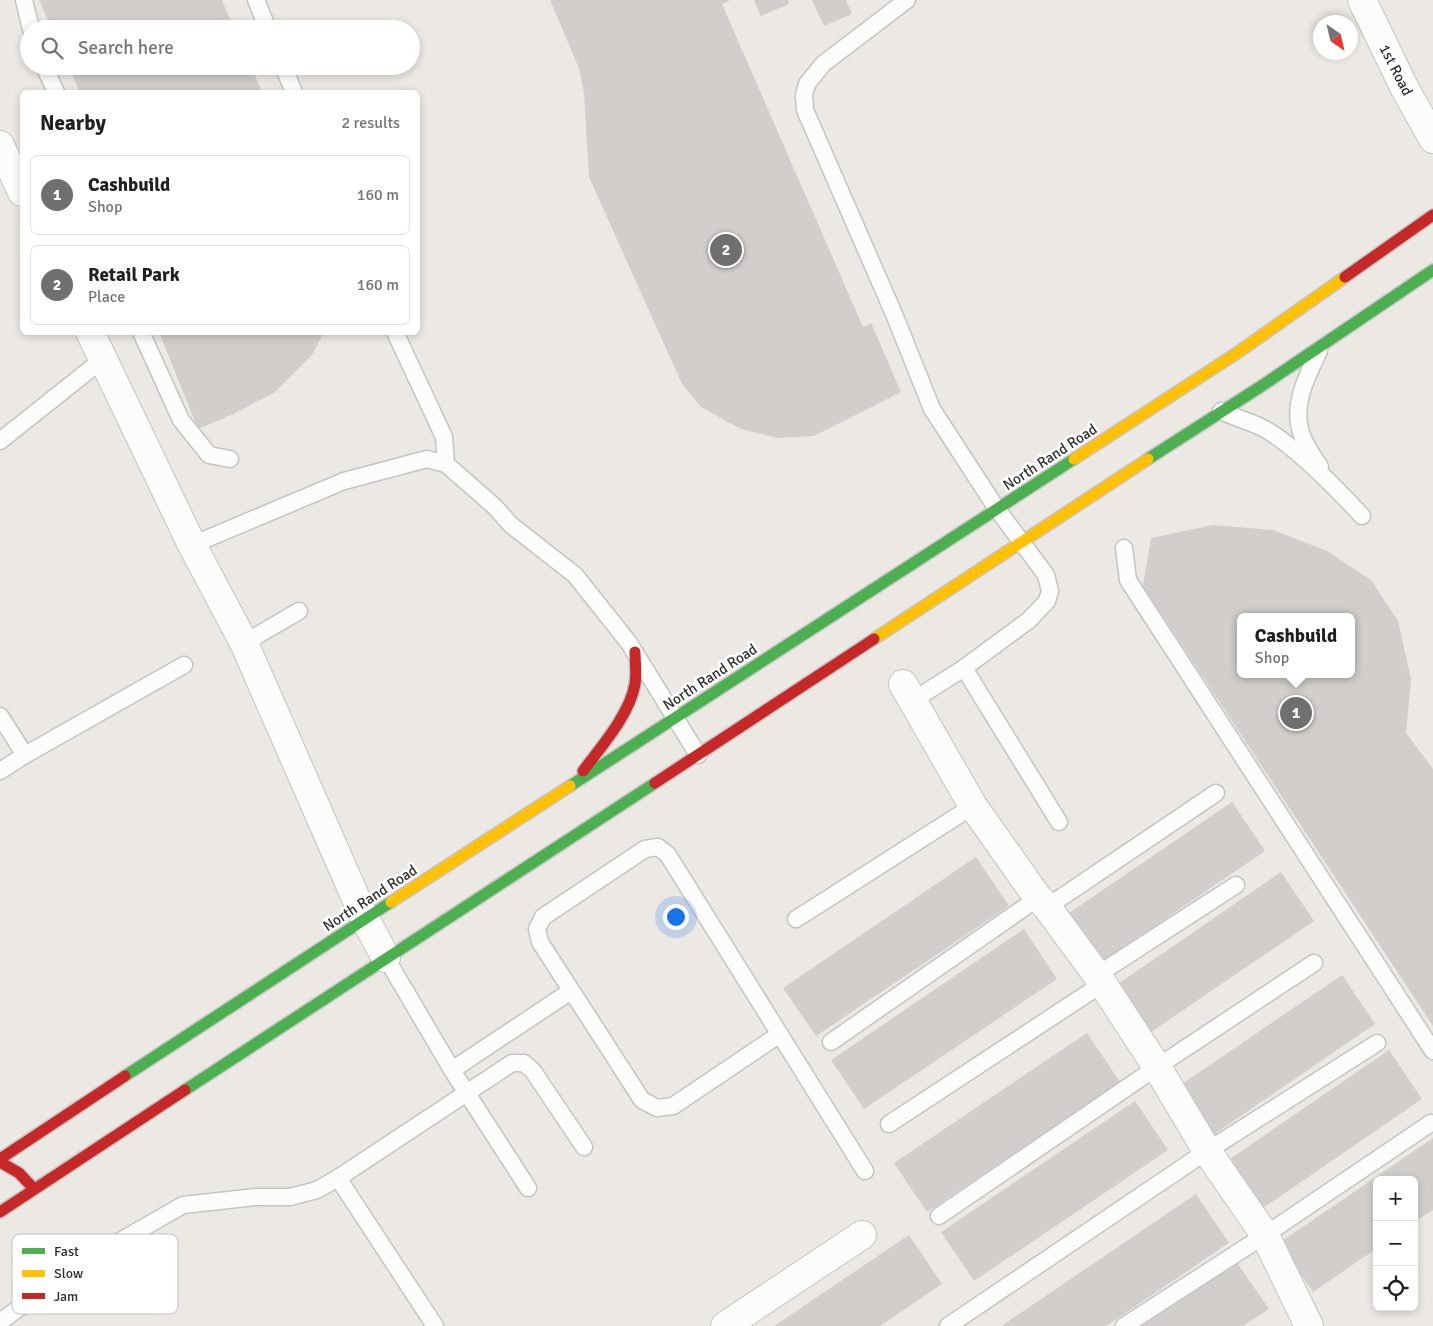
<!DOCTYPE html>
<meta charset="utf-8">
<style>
:root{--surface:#fff;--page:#f6f6f6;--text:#202124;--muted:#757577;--line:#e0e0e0;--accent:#706f6e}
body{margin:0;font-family:Signika,sans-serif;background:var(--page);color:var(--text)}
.controls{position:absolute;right:15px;bottom:15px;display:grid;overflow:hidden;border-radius:8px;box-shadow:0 2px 8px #0003}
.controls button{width:45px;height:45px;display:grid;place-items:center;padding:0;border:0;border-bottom:1px solid var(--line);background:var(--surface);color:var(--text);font:25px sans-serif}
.compass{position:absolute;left:1313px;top:15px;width:45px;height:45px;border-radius:50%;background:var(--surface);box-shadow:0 2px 8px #0003;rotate:146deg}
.you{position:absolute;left:675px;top:916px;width:18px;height:18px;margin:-12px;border:4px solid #fff;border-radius:50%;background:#1a73e8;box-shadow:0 0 0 8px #1a73e833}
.badge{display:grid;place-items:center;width:32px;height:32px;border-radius:50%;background:var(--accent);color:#fff;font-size:16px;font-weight:700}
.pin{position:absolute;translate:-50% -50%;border:2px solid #fff;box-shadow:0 1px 5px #0006}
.popup{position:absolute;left:1237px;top:613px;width:118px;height:65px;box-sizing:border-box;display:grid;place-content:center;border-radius:8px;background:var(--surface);filter:drop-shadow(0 1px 4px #0005);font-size:16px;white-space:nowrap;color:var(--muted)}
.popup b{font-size:19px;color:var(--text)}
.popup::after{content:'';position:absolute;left:50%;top:100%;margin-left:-10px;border:10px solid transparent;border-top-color:var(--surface)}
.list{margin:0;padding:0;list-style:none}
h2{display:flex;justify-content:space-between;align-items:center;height:65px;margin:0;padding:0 20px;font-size:21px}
h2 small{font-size:16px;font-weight:400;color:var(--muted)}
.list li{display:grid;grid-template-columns:32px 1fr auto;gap:15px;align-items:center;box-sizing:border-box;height:80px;margin:0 10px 10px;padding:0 10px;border:1px solid var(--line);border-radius:8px}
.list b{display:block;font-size:19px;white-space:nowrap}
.list p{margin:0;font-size:16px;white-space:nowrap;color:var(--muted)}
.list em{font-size:16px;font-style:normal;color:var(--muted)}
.icon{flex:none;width:28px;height:28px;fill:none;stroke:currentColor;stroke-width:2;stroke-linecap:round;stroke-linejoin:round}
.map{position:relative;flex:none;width:1433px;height:1326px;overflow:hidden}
.search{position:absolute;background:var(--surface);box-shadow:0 2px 8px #0003;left:20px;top:20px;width:400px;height:55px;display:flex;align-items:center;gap:12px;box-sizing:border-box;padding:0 18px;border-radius:28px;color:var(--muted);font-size:19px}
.panel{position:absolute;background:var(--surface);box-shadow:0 2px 8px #0003;left:20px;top:90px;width:400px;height:245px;border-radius:8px}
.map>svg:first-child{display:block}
.building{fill:#d1cecb;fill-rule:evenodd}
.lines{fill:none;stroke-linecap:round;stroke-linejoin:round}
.lane-casing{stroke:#c5c4c5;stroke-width:19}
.street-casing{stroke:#c5c4c5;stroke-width:30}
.fast-casing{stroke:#c5c4c5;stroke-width:14}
.slow-casing{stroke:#c5c4c5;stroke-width:14}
.jam-casing{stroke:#c5c4c5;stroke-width:14}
.lane{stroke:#fcfcfb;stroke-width:16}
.street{stroke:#fcfcfb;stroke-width:28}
.fast{stroke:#4caf50;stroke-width:11}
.slow{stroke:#ffc107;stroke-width:11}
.jam{stroke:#c62828;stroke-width:11}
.labels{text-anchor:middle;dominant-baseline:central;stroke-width:5;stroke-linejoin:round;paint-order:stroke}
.street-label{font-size:15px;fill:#2e2e2e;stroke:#fff}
.key{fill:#fff;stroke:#c0c0c0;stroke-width:1}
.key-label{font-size:14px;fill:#2e2e2e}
</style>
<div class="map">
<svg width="1433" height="1326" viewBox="0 0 1433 1326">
<rect width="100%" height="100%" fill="#ece8e4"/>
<g class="building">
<polygon points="39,0 222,0 234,29 52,29"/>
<polygon points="550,0 730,0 722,4 863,327 871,323 901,392 814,436 777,438 741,429 701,407 682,384 589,177 584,93 579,68"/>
<polygon points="754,0 788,0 789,4 761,16"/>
<polygon points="812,0 846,0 852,14 824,26"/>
<polygon points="68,66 251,66 262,92 80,92"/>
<polygon points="159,332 324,332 312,355 275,392 233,414 198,429"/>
<path d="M 1213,525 L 1273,530 L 1327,551 L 1371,580 L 1398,621 L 1411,679 L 1406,733 L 1433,769 L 1433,1026 L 1143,586 L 1151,538 ZM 1241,617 L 1351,617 L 1351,674 L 1241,674 Z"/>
<polygon points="1232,802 1265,851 1102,962 1069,913"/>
<polygon points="976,857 1009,906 816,1036 783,988"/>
<polygon points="1281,872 1314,921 1151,1032 1118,984"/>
<polygon points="1024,929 1057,979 864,1109 831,1060"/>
<polygon points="1342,975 1375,1024 1213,1135 1179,1086"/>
<polygon points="1087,1033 1120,1082 927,1212 894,1163"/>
<polygon points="1389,1050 1422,1099 1260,1210 1227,1161"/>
<polygon points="1135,1101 1168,1150 974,1281 941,1232"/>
<polygon points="1433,1138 1433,1210 1414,1222 1414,1180 1377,1180 1377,1248 1313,1292 1279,1243"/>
<polygon points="1196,1194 1229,1243 1106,1326 1003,1326 1003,1325"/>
<polygon points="909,1235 942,1284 880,1326 774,1326"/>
<polygon points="1235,1260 1269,1309 1243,1326 1138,1326"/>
</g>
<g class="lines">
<defs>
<g id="lane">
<polyline points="24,0 31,29"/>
<polyline points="256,0 268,29"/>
<polyline points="907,0 823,64 807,84 804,95 805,110 894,314 932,409 997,509 1046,575 1050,591 1047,601 1029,620 964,668 1059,822"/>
<polyline points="44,66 56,92"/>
<polyline points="283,66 294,92"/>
<polyline points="141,332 181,420 209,455 230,459"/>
<polyline points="395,332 444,437 446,464"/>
<path d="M 1319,351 C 1307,376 1292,404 1301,433 C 1305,445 1313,456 1320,467"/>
<path d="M 1221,411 C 1234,417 1248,421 1261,427 C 1294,444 1336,488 1362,516"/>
<polyline points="0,441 103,359"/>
<polyline points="192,545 344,481 427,459 446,464 495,507 511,525 575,575 629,643 698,755"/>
<polyline points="1124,548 1128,580 1433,1051"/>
<polyline points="244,643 299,611"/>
<polyline points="912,701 964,668"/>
<polyline points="0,716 25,755 184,665"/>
<polyline points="0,771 25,755"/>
<polyline points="1047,907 1216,793"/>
<polyline points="796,919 973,806"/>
<polyline points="386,958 452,1070 571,991"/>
<polyline points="1097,975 1236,885"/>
<polyline points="780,1034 673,1106 657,1108 642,1100 540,942 537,929 543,917 645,849 658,847 668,855 865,1171"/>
<polyline points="831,1042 1038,898"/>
<polyline points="452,1070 528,1188"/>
<polyline points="889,1124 1102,984"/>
<polyline points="939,1216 1157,1067 1314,963"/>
<polyline points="0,1322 73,1268 183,1205 256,1197 290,1197 317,1190 338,1178"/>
<polyline points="435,1326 338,1178 512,1063 524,1063 533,1071 584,1147"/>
<polyline points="948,1326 1207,1151 1377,1043"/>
<polyline points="1124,1326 1265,1235 1431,1123"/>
</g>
<g id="street">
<polyline points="1362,0 1404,87 1433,139"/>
<polyline points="0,145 22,192"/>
<polyline points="90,332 192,545 244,643 365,919 386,958"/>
<polyline points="903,684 973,806 1038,898 1047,907 1097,975 1157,1067 1207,1151 1265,1235 1309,1326"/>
<polyline points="725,1326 862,1235"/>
</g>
<g id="fast">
<polyline points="1148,459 1260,387 1433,270"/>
<polyline points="570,786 1074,459"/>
<polyline points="125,1076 391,902"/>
<polyline points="185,1090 655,783"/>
</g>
<g id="slow">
<polyline points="1074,459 1237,353 1345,277"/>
<polyline points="874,639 1148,459"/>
<polyline points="391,902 570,786"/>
</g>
<g id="jam">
<polyline points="1345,277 1433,215"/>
<path d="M 583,771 C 601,747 630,714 635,684 C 637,673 635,662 635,652"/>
<polyline points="655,783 874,639"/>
<polyline points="0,1159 125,1076"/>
<polyline points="0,1162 19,1173 34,1189"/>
<polyline points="0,1212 185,1090"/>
</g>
</defs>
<use href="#lane" class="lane-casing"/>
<use href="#street" class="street-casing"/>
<use href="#fast" class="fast-casing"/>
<use href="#slow" class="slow-casing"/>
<use href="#jam" class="jam-casing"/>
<use href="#lane" class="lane"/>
<use href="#street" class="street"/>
<use href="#fast" class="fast"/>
<use href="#slow" class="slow"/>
<use href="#jam" class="jam"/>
</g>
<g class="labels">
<g class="street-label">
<text transform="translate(1396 70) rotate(63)">1st Road</text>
<text transform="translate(1050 457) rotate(-33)">North Rand Road</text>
<text transform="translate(710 677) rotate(-33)">North Rand Road</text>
<text transform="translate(370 898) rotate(-33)">North Rand Road</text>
</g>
</g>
<rect x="12" y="1234" width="166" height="80" rx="8" class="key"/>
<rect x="22" y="1248" width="23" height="6" fill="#4caf50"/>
<rect x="22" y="1270" width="23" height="7" fill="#ffc107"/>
<rect x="22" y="1293" width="23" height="6" fill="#c62828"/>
<g class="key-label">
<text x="54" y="1256">Fast</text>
<text x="54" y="1278">Slow</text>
<text x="54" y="1301">Jam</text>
</g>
</svg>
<div class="controls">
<button>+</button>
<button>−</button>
<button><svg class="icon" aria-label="locate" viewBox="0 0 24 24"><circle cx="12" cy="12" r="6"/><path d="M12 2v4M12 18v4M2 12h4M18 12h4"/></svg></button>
</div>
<svg class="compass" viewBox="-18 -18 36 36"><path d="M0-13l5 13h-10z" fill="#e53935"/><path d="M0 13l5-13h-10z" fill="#757577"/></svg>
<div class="you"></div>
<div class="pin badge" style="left:1296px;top:713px">1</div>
<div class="popup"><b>Cashbuild</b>Shop</div>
<div class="pin badge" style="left:726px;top:250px">2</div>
<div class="search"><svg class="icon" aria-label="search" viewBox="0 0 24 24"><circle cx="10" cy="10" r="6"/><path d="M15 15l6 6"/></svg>Search here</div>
<section class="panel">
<h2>Nearby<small>2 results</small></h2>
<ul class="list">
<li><span class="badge">1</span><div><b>Cashbuild</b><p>Shop</p></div><em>160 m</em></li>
<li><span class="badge">2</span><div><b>Retail Park</b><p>Place</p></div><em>160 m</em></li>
</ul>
</section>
</div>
